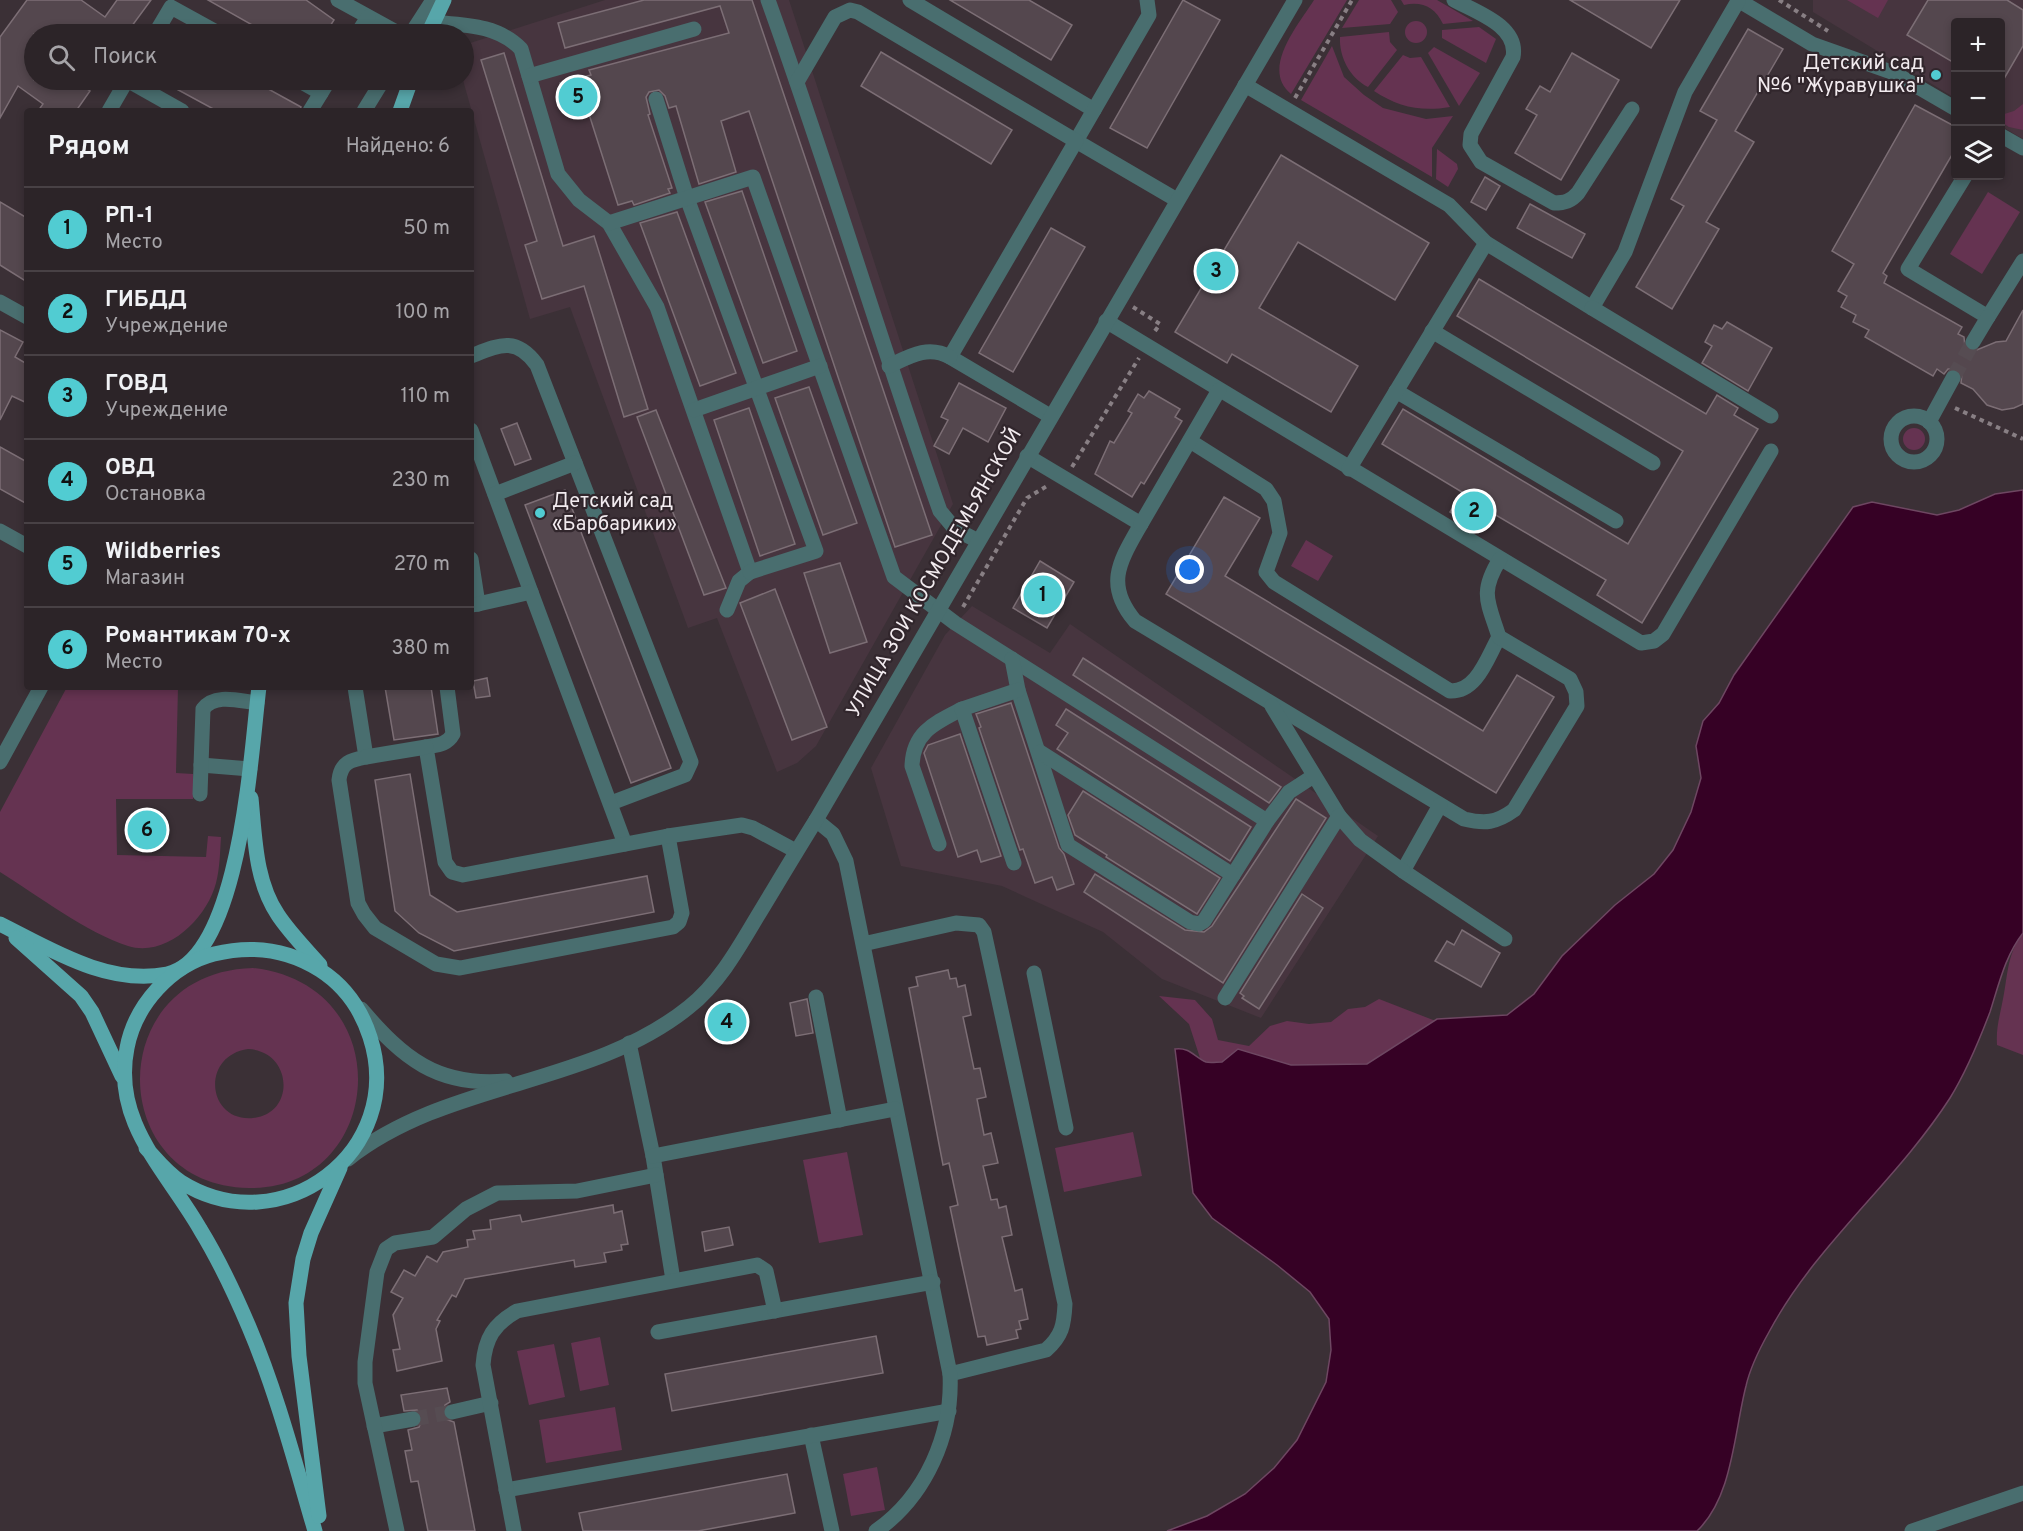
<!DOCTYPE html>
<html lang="ru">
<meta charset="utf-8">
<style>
:root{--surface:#2c2428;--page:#342c30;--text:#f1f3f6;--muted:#a6a4a8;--line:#484145;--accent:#51ccd2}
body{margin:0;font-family:Overpass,sans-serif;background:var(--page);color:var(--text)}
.controls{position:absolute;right:18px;top:18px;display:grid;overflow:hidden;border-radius:6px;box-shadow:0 3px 9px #0003}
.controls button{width:54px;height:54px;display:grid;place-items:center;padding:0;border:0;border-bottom:2px solid var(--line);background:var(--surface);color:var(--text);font:30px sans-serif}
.you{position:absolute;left:1190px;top:570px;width:21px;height:21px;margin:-15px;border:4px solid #fff;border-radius:50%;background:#1a73e8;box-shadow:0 0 0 9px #1a73e833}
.badge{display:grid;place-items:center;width:39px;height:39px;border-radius:50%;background:var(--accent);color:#111;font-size:20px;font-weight:700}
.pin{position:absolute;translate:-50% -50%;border:3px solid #fff;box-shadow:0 2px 6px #0006}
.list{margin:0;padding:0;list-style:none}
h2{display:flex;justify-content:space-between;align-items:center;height:78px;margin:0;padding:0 24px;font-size:26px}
h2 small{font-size:20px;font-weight:400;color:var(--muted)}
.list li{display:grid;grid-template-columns:39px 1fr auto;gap:18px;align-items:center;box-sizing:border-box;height:84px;padding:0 24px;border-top:2px solid var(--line)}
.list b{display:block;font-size:22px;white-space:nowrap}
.list p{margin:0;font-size:20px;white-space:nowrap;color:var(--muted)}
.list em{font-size:20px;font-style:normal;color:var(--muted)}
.icon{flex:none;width:33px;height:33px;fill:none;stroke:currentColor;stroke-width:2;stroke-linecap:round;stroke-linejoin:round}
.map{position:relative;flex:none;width:2023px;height:1531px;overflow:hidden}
.search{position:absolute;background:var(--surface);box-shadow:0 3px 9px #0003;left:24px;top:24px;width:450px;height:66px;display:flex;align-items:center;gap:15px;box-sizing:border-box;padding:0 21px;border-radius:33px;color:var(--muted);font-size:22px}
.panel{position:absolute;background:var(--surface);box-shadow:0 3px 9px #0003;left:24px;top:108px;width:450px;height:582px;border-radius:6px}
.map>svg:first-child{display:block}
.built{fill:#47353f}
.green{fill:#653351;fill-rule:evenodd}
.water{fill:#360125;stroke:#6e4762;stroke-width:1.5}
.building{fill:#54474e;stroke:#7c6e75;stroke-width:1.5}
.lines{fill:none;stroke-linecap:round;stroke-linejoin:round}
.minor-tunnel{stroke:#564c52;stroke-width:15;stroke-dasharray:15 8;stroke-linecap:butt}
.path{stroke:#887f84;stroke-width:4;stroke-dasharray:4.5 4.5;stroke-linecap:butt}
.minor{stroke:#496e6f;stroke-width:15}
.major{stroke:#57a6aa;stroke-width:15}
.poi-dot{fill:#51ccd2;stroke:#31262c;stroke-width:2}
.labels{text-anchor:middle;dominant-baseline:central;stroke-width:4.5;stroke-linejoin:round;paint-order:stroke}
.poi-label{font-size:20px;fill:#f2ebef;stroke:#31262c;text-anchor:end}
.street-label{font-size:20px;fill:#f2ebef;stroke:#31262c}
</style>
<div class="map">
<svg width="2023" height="1531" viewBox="0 0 2023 1531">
<rect width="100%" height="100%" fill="#3b3036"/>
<g class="built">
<polygon points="605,0 789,0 953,504 816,746 797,763 777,772 717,618 688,628 570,307 530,319 463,80 464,45"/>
<polygon points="1813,0 2023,0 2023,139 2001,126 2000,22 1956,22 1955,98 1813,12"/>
<polygon points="972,606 1050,653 1070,624 1378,836 1261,1018 1162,979 1103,932 1002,886 901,866 871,768 945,635"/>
</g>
<g class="green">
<path d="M 1314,0 L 1347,0 L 1291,94 C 1260,69 1299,24 1314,0 Z"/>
<polygon points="1359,0 1391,0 1398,12 1390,24 1342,28"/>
<path d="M 1401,0 L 1437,0 L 1473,21 L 1443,24 C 1435,7 1422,1 1404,5 Z"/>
<polygon points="1847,0 1888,0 1878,18"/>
<circle cx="1416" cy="32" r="11"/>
<polygon points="1479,27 1496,39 1486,63 1442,38 1442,30"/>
<path d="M 1389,32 L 1390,42 L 1397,50 L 1368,87 C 1350,78 1339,57 1340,37 Z"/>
<polygon points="1332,46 1344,77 1364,95 1383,108 1426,119 1453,116 1432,148 1432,177 1301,100"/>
<polygon points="1434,47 1480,73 1459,106 1428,53"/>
<path d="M 1403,55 L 1410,58 L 1421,57 L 1450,107 C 1421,112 1398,107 1374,91 Z"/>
<polygon points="2023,104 2023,130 2009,127 2001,122 2001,115 2014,111"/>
<polygon points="1437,149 1457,164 1458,169 1448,187 1436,179"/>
<polygon points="1988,192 2020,212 1982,274 1950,254"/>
<circle cx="1914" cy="439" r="11"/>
<polygon points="1306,540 1333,556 1318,581 1291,566"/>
<path d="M 67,687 L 178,687 L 176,773 L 193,774 L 193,799 L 116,799 L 117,855 L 206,857 L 208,836 L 221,837 C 220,851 220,868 216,883 C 207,918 167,958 128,946 C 87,933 37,895 0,872 L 0,812 Z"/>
<path d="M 2023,933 L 2023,1055 L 1997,1045 C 1996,1029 1999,1019 2002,1004 C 2008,978 2006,955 2023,933 Z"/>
<path d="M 253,968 C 402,985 385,1190 249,1188 C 104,1186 102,972 253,968 ZM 248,1049 C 293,1051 296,1114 253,1118 C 207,1122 200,1056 248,1049 Z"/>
<polygon points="1159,996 1195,1000 1212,1019 1218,1040 1249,1046 1270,1026 1287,1021 1309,1024 1331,1022 1348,1009 1365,1007 1379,999 1446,1025 1381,1086 1238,1081 1200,1058 1189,1024"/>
<polygon points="1133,1132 1142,1176 1064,1192 1055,1148"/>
<polygon points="847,1152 863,1235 819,1243 803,1160"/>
<polygon points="600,1337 609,1385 580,1391 571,1343"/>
<polygon points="554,1344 565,1397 529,1405 517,1351"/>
<polygon points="615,1407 622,1450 546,1463 539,1420"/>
<polygon points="877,1467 885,1510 851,1516 843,1474"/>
</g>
<path class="water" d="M 2023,490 L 2023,933 C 2005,956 1999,984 1990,1012 C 1979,1041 1966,1072 1950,1098 C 1896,1182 1816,1244 1769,1332 C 1760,1348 1750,1368 1746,1386 C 1734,1432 1733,1497 1697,1531 L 1167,1531 L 1207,1516 L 1245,1494 L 1274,1468 L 1297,1440 L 1326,1382 L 1331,1350 L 1329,1319 L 1310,1292 L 1277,1265 L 1212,1218 L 1193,1193 L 1175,1049 C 1190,1047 1194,1057 1206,1062 C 1210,1063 1217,1062 1222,1062 L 1238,1049 L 1291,1065 L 1367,1064 L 1437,1019 L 1507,1015 L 1534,994 L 1562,956 L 1615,905 L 1654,874 L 1673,850 L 1691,812 L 1701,778 L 1696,746 L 1703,721 L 1719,703 L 1734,675 L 1853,507 L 1872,502 L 1937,515 L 1959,510 L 1995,494 Z"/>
<g class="building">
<polygon points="27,0 81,0 105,17 117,0 151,0 126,34 34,34 34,80 89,80 84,87 90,91 76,111 38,111 43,104 18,86 0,118 0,37"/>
<polygon points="208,0 306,0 334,20 325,34 268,34"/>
<polygon points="644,0 752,0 932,535 895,547 749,111 721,121 736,172 699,184 676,106 669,108 665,96 659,90 649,92 646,97 650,114 648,115 672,188 668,189 670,193 634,205 632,201 618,205 588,111 569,117 560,83 591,75 589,70 729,33 720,6 565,48 558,23"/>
<polygon points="950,0 1029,0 1072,25 1051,60"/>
<polygon points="1183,0 1220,20 1147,148 1110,128"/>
<polygon points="1570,0 1680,0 1651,48"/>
<polygon points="1928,0 2007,0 2023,10 2023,46 2001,84 2001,22 1956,22 1956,64 1907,35"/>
<polygon points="1748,29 1783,49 1735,131 1754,142 1706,222 1719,229 1672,309 1636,287 1684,206 1671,199 1717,120 1700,111"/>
<polygon points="881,52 1012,130 991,164 861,86"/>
<polygon points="504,53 563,246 594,236 648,409 624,417 584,286 542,299 525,245 537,241 481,60"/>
<polygon points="1572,53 1619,80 1561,180 1515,153 1537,115 1526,109 1540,86 1550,92"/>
<polygon points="160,80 252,80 301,107 300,111 217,111"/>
<polygon points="1915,105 1956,127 1956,148 1883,273 1887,276 1884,283 1962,327 1958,334 1964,337 1965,347 1972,352 1996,342 2006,341 2023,310 2023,404 2014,408 2002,410 1987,405 1973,389 1961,383 1962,373 1957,369 1948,369 1944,374 1937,369 1933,376 1865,337 1869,330 1853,322 1856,315 1841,307 1847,296 1838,291 1854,264 1832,251"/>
<polygon points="1281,155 1429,243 1395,300 1298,242 1259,308 1358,366 1331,412 1232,354 1227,363 1175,332"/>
<polygon points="1485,177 1500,186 1486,210 1471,202"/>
<polygon points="742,191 797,351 763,363 705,202"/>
<polygon points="0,202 27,218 27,282 0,265"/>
<polygon points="1530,204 1585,234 1572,258 1517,228"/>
<polygon points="677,212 736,373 700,386 640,223"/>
<polygon points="1051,228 1085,247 1013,372 979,353"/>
<polygon points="1479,279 1706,414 1717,395 1738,408 1734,415 1758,429 1642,623 1597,595 1606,580 1484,508 1473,526 1450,512 1462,492 1382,444 1403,409 1628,544 1683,451 1457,316"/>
<polygon points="1727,322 1772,348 1748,391 1702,363 1712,346 1705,342 1714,325 1722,329"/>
<polygon points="0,330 23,342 15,357 27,364 27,403 12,396 0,420"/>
<polygon points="959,383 1006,408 988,442 963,428 949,454 934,446 948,420 941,417"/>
<polygon points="809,387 857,523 823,535 775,398"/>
<polygon points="1149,391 1180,409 1175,417 1182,421 1144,484 1141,482 1132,497 1095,474 1110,441 1114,443 1132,413 1128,411 1138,394 1144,398"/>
<polygon points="749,408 795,544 760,556 714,420"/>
<polygon points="656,410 726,588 704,595 637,417"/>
<polygon points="517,423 531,459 515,465 501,429"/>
<polygon points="0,447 27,462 27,504 0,489"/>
<polygon points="565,490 671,768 631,783 525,505"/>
<polygon points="1224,497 1260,518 1225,576 1483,731 1517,675 1554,697 1496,793 1166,594"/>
<polygon points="1040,561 1074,582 1047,628 1013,608"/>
<polygon points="840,563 867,642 830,653 804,573"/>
<polygon points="775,589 827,727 792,740 740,603"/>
<polygon points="1083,658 1281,787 1269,803 1073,675"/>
<polygon points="487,678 490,696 476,698 473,681"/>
<polygon points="385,687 431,687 438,734 394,740"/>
<polygon points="1011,703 1059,848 1064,854 1074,884 1057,890 1052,877 1035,883 1023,849 1020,850 979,728 981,727 976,714"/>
<polygon points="1066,709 1251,827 1230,861 1057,749 1068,733 1056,725"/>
<polygon points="960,734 1001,856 981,862 977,850 958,857 924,753 928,745"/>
<polygon points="410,774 430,895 457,912 647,876 654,912 454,951 419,933 395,911 375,780"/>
<polygon points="1083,791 1220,878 1197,914 1106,857 1107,855 1075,835 1068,815"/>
<polygon points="1296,799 1326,818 1223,983 1084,892 1095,874 1185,930 1204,932 1212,926"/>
<polygon points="1302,894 1323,908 1259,1009 1242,998 1244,996 1240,993"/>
<polygon points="1462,930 1500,953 1481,987 1435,961 1447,941 1454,945"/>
<polygon points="948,970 950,979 956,978 958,987 965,985 971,1015 963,1017 974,1069 980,1068 986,1097 977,1099 984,1135 991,1133 998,1163 983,1166 991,1200 997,1199 999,1208 1006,1206 1012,1235 1002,1237 1015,1291 1022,1289 1028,1319 1019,1321 1021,1329 1016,1330 1018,1338 987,1345 985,1336 978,1337 962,1264 950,1207 958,1205 949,1163 943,1165 909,988 918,986 916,977"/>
<polygon points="807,999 813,1033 796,1036 790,1003"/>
<polygon points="613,1205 614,1213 622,1211 628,1244 621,1245 622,1250 604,1253 606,1262 575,1267 574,1260 465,1279 456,1297 452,1295 437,1320 440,1321 436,1329 442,1361 397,1371 393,1350 400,1349 393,1315 403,1298 391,1292 404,1270 415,1276 427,1256 437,1262 443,1252 468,1247 467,1240 475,1239 473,1231 491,1229 490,1220 520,1215 522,1222"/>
<polygon points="729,1227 733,1245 705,1251 702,1232"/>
<polygon points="876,1336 883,1373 672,1411 665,1374"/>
<polygon points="447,1388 450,1402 445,1405 442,1414 445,1419 454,1422 475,1531 428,1531 418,1481 411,1482 405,1451 412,1450 408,1430 419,1427 423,1418 417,1410 404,1411 401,1395"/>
<polygon points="787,1474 795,1513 698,1531 583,1531 579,1513"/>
</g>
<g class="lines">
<g class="minor-tunnel">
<polyline points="1953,378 1973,342"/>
<polyline points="413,1419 452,1412"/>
</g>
<g class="path">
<polyline points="1779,0 1828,31"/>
<polyline points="1295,98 1352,0"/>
<polyline points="1133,307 1160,324 1155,331"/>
<polyline points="1955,408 2023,439"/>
<polyline points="1072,467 1139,358"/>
<polyline points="963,607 1027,498 1047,486"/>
</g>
<g class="minor">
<polyline points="338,0 400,34"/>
<path d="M 768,0 C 829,169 880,341 940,511 L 955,529 L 978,541"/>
<polyline points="910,0 1094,110"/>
<polyline points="1147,0 1149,15 1076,141 1177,200"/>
<path d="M 1454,0 C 1476,12 1519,26 1513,57 L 1471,134 L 1470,145 L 1481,162 L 1554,203 C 1565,203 1571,201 1578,193 L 1632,109"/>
<polyline points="1738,0 1812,44 1894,73 1956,109"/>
<path d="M 433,22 C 465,25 498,25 521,49 L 558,174 L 579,200 L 609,223 L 657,307 L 750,572 L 739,581 L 727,610"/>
<polyline points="155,34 171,7 220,34"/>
<polyline points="357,34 368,17"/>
<polyline points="411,34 433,0"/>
<polyline points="529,76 694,29"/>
<polyline points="127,80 182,111"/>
<polyline points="298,80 321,93"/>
<polyline points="797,82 835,17 850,10 858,12 1076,141 950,357 1050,416"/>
<polyline points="1245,85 1449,205 1486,243 1592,308 1625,252 1685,92 1738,1"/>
<polyline points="656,99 687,198 816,551 750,572"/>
<polyline points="109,111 127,80"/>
<polyline points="310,111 329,80"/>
<polyline points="364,111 383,80"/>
<polyline points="2000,135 2023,148"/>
<polyline points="1965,176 1908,269 1988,317 2023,261"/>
<polyline points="609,223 753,177 894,577 955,623 1267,821"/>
<polyline points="0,302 27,317"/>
<polyline points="1592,308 1771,416"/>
<polyline points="1106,321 1641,643 1654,641 1663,634 1771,451"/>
<polyline points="1432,331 1653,463"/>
<polyline points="1973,342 1988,317"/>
<path d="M 471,356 C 499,345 516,336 537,365 L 691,762 L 685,775 L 611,803"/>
<path d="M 889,366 C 910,356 928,345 950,357"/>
<polyline points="1396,391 1616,521"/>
<polyline points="694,410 820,366"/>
<circle cx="1914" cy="439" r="23"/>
<polyline points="1929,422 1953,378"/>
<polyline points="471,430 531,592"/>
<path d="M 1190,441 L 1266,489 L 1274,501 L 1280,533 L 1266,572 L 1274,582 L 1450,691 C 1477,692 1487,658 1499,637"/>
<path d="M 1027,456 L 1141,524 C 1120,561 1104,584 1135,621 L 1464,819 C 1485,824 1496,823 1514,810 L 1577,706 L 1576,692 L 1570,679 L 1499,637 C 1488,602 1479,593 1500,559"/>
<polyline points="1349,469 1486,243"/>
<polyline points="495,494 575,463"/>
<polyline points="1141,524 1219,390"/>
<polyline points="0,531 27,546"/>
<polyline points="471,559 478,604 471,605"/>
<polyline points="478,604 531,592 625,844"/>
<polyline points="1012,659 1018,690 1068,845 1190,922 1199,924 1204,921 1267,821 1289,792 1312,777"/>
<path d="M 355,687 L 366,757 C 351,760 341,762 339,780 L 358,903 L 364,914 L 375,928 L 436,964 L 460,968 L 673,927 L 679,922 L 682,913 L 668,836"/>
<path d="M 447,687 L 453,734 C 447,745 437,745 426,747 L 445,862 L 452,872 L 463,875 L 668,836 L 742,825 L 753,828 L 796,851"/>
<polyline points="1272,706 1339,816"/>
<polyline points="1040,752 1233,875"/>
<polyline points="366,757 426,747"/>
<polyline points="0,762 41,687"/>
<polyline points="201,765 250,769"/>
<path d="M 200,794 L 203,709 C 215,693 239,701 257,703"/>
<polyline points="1440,805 1403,871 1505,939"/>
<path d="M 816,820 L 833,834 L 846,861 L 950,1374 L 1046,1350 C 1062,1336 1064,1325 1065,1304 L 984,932 L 979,925 L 956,923 L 863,944"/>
<path d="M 939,844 L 912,766 C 913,732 935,723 962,709"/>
<polyline points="1014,863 962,709 1018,690"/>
<polyline points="1034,973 1066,1128"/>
<polyline points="816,997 840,1120"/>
<polyline points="1225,998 1339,816 1360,840 1403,871"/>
<path d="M 361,1009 C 403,1058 437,1087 506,1081"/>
<polyline points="629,1043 653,1156 673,1280"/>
<polyline points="653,1156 895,1109"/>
<path d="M 348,1159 C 448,1080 590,1087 689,1007 C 719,983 738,949 757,917 C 777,884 796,852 816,820 L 1295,0"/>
<polyline points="658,1332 933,1282"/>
<polyline points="452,1412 491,1403"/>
<polyline points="374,1426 413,1419"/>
<polyline points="811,1435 832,1531"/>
<polyline points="506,1490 949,1411"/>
<polyline points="397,1531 365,1383 365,1362 377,1272 386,1249 395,1243 433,1237 466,1209 497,1193 577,1191 656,1175"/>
<path d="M 514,1531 L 483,1365 C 485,1338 494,1324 517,1311 L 757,1265 L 766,1271 L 775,1311"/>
<path d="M 876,1531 C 926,1496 953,1434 950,1374"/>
<polyline points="1912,1531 2023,1493"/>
</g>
<g class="major">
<polyline points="428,34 444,0"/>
<polyline points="400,111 411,80"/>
<path d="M 251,798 C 255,837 255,881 278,915 C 290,933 305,948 320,965"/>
<path d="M 0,924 C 50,949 108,986 167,974 C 241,958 251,749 259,687"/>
<polyline points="16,938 81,996 92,1012 122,1076"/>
<path d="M 146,1148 C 157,1160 167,1173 181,1182 C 281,1245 407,1151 370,1037 C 361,1009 345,986 320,970 C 287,949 251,945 214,954 C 171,965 135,1005 127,1048 C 112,1122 166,1170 200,1229 C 219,1260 235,1294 249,1327 C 277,1393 295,1463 315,1531"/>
<polyline points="319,1516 299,1356 296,1303 303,1259 311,1233 340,1168"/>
</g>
</g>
<g class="poi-dot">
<circle cx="1936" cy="75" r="6"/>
<circle cx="540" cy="513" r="6"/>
</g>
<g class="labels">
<g class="poi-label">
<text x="1924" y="64">Детский сад<tspan x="1924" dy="23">№6 "Журавушка"</tspan></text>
<text x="552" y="502" text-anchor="start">Детский сад<tspan x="552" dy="23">«Барбарики»</tspan></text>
</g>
<g class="street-label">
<text transform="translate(935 573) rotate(-60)">УЛИЦА ЗОИ КОСМОДЕМЬЯНСКОЙ</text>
</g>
</g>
</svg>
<div class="controls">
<button>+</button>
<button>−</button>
<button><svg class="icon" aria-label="layers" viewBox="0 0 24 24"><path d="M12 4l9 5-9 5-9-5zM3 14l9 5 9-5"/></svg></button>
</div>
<div class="you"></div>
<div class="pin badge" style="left:1043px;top:595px">1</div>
<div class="pin badge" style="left:1474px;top:511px">2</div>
<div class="pin badge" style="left:1216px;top:271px">3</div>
<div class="pin badge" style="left:727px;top:1022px">4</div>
<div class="pin badge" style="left:578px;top:97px">5</div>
<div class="pin badge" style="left:147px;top:830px">6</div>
<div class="search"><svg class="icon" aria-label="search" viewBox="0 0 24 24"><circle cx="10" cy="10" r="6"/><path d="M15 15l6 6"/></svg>Поиск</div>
<section class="panel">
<h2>Рядом<small>Найдено: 6</small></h2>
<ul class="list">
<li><span class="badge">1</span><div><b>РП-1</b><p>Место</p></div><em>50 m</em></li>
<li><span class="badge">2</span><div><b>ГИБДД</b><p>Учреждение</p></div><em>100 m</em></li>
<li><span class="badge">3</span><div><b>ГОВД</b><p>Учреждение</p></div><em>110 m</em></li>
<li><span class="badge">4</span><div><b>ОВД</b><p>Остановка</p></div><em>230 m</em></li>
<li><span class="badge">5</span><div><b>Wildberries</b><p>Магазин</p></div><em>270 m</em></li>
<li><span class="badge">6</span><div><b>Романтикам 70-х</b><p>Место</p></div><em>380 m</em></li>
</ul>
</section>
</div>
